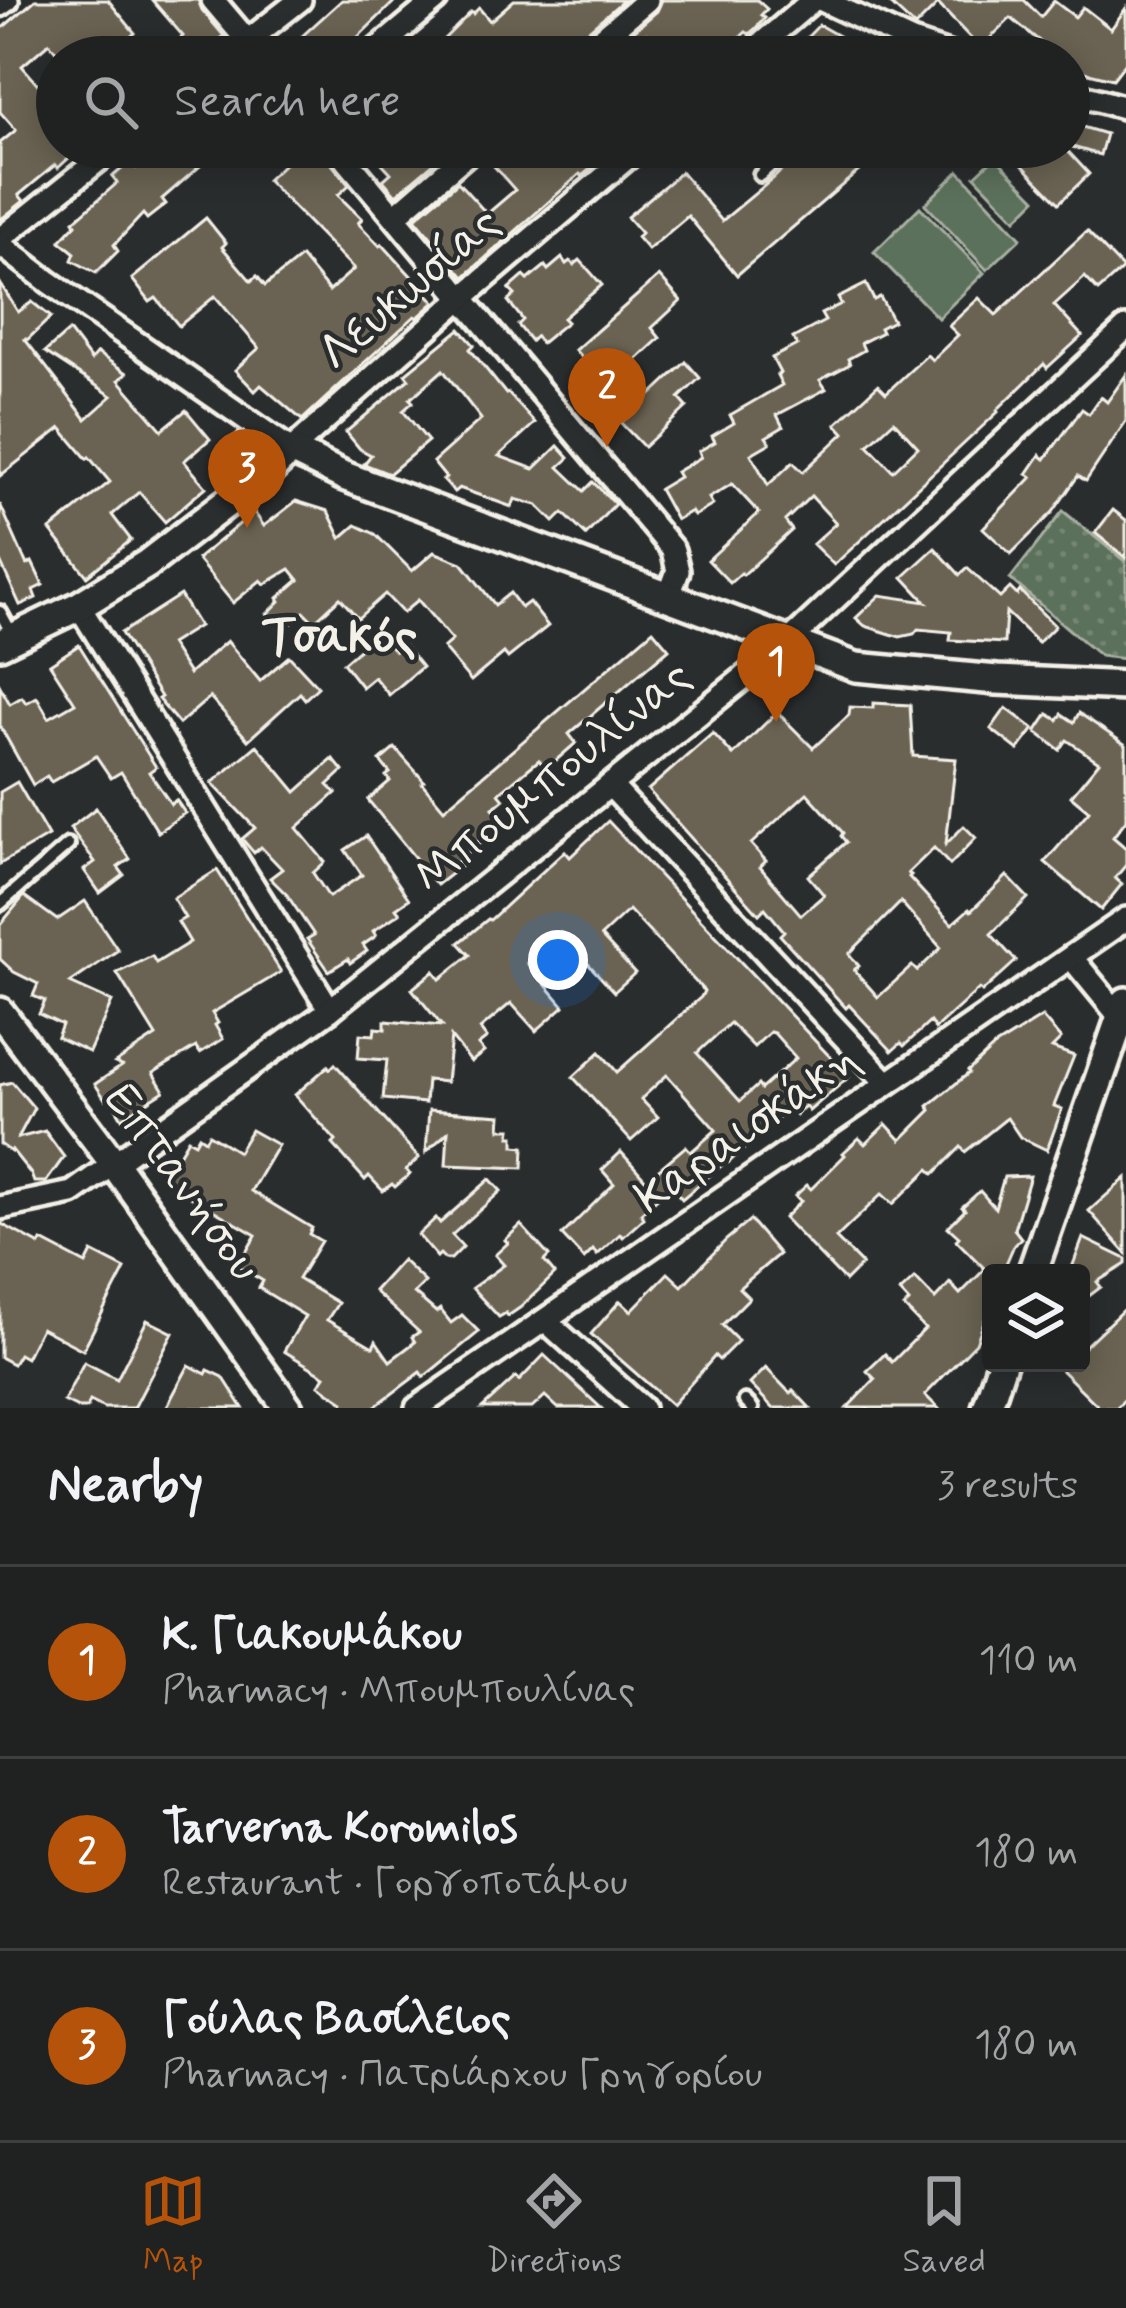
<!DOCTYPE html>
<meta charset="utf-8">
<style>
:root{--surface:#202222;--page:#2d2f2f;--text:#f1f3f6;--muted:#a2a4a5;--line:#3d3f40;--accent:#b45309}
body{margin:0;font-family:Mynerve,sans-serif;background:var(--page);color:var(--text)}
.controls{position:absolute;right:36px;bottom:36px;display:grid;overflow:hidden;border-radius:12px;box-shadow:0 6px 30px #0003}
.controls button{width:108px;height:108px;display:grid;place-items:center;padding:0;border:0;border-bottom:3px solid var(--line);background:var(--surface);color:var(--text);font:60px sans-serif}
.you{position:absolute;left:558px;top:960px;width:42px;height:42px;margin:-30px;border:9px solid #fff;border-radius:50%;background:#1a73e8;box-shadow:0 0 0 18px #1a73e833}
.badge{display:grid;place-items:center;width:78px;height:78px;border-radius:50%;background:var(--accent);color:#fff;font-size:39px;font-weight:700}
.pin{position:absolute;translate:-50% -99px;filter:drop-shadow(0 3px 6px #0008)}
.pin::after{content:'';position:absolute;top:63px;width:42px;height:36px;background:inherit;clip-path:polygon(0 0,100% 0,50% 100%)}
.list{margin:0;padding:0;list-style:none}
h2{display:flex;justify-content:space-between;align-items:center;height:156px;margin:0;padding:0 48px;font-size:51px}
h2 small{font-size:39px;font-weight:400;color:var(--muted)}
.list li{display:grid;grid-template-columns:78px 1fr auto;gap:36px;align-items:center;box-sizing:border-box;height:192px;padding:0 48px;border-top:3px solid var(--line)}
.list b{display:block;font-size:45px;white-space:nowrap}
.list p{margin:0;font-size:39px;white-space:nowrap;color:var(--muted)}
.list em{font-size:39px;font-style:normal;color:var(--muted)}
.icon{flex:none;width:66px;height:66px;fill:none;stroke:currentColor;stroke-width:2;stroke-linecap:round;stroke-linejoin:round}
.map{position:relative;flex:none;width:1126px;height:1408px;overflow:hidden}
.search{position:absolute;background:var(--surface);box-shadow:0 6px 30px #0003;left:36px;right:36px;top:36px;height:132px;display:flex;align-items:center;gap:30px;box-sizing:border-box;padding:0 42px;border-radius:66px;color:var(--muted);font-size:45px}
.sheet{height:732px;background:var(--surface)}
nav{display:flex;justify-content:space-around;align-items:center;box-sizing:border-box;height:168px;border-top:3px solid var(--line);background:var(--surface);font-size:33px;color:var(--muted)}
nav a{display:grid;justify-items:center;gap:6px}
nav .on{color:var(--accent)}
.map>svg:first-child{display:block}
.park{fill:url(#park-dots);stroke:#a8b1a2;stroke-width:3}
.garden{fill:#5c715c;stroke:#a8b1a2;stroke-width:3}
.building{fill:#6b6353;stroke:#f4f1e8;stroke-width:3;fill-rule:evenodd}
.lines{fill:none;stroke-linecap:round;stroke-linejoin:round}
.service-casing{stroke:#f4f1e8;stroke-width:20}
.minor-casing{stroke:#f4f1e8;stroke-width:30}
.tertiary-casing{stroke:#f4f1e8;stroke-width:36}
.service{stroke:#2a2d2e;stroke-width:10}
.minor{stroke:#2a2d2e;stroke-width:21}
.tertiary{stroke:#2a2d2e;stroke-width:27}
.labels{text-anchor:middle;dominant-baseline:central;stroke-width:9;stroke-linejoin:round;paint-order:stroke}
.street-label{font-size:48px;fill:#f4f1e8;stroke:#2a2d2e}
.neighbourhood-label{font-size:51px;font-weight:bold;fill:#f4f1e8;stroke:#2a2d2e}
</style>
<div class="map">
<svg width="1126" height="1408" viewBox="0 0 1126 1408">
<defs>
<pattern id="park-dots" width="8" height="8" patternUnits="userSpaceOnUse" patternTransform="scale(3)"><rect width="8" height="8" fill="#5c715c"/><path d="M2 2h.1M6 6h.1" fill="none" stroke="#748673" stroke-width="1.8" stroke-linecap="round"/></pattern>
</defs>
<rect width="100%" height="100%" fill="#2a2d2e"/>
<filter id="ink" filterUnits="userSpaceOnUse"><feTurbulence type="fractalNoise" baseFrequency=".00833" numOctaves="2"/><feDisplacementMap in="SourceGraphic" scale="24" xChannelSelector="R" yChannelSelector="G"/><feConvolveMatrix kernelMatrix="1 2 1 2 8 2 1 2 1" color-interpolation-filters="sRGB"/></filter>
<g filter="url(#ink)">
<polygon class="park" points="1063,511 1126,562 1126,659 1100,656 1010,579"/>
<g class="garden">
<polygon points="995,157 1036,199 1016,219 975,176"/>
<polygon points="959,171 1021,238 987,270 925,204"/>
<polygon points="920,207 984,273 938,318 874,252"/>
</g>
<g class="building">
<polygon points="35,0 108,0 135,33 127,40 140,57 87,57 74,41 58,54 49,43 22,66 57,106 57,147 81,147 58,168 55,165 19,195 24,201 0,220 0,143 16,130 0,112 0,30"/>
<polygon points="152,0 198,0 202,10 224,36 199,57 159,57 183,36"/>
<polygon points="342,0 396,0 357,38 360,41 342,57 279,57"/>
<polygon points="514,0 624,0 570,46 565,57 426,57 471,12 473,14 479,8 490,21"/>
<polygon points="662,0 757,0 767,9 761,15 765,18 755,29 749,34 746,32 718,57 666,57 647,34 623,57 603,57 657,11"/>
<polygon points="886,0 1024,0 1041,17 1054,1 1075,17 1083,7 1111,29 1126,8 1126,62 1113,79 1069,68 1069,57 1061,57 1049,49 1011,18 980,48 938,4 915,27"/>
<polygon points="819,25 844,39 842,43 865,57 788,57"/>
<polygon points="1069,123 1106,134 1100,155 1069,146"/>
<polygon points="161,147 222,147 162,199 166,204 147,219 143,214 114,245 118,251 96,273 72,260 75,253 60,241 76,224 74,221 117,183 112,177 130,162 136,168"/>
<polygon points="302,147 318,147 322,152 349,185 338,195 362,219 358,223 380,246 382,244 435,302 417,318 415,316 302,420 261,385 255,391 235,370 259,348 215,296 179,326 156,298 150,302 132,279 206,218 226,243 222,247 251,281 257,276 265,286 301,257 329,291 354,269 267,180"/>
<polygon points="367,147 421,147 434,163 396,195 383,180 391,173"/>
<polygon points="492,147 617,147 582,176 580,174 464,277 415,218 458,182 487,214 515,190 486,157"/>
<polygon points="801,147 887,147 737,275 688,216 648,250 637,237 641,233 627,217 681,172 722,221 775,177 798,154"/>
<polygon points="1005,147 1064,147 1089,174 1059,203"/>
<path d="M 1087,231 L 1123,269 L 1098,291 L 1085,277 L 1054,305 L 1082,336 L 1047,368 L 1044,364 L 997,410 L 998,412 L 834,565 L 813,544 L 836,523 L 811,496 L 785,521 L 792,530 L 743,575 L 741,573 L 730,583 L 708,560 L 759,513 L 732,484 L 709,498 L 713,505 L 694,516 L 691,511 L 676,520 L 659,489 L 679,477 L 676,472 L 701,457 L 699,451 L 715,442 L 712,436 L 734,423 L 730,415 L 782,385 L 777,375 L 780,373 L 772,358 L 797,345 L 793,338 L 825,321 L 821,314 L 841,304 L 838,298 L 866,284 L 874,300 L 880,297 L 893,321 L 880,328 L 882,332 L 861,343 L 864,350 L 848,359 L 850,364 L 820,380 L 826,389 L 777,415 L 783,427 L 766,437 L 770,443 L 751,454 L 768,485 L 793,462 L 803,472 L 844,433 L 836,424 L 878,385 L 886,393 L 927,355 L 932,360 L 958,335 L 949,326 L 979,298 L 996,315 ZM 894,421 L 918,447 L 893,471 L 868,445 Z"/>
<polygon points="562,258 566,264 570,261 574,265 580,260 602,285 563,318 567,322 541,343 536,336 531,341 518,325 523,320 508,301 515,295 509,289 524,276 528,280 545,266 548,270"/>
<polygon points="659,276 681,301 652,328 660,338 623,372 614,362 604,371 596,362 590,367 575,350"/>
<polygon points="0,283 18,312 32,302 51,317 27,340 24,338 86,419 112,396 45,352 69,331 91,360 97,353 127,373 119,380 162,430 186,410 210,439 184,461 206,487 165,522 139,492 112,515 131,540 87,576 50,530 110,482 89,457 87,459 61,428 0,476"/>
<polygon points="460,329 474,345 470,349 506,394 508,393 535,423 499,456 534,469 558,446 569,458 559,467 584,491 593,482 615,504 586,535 563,513 554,522 537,505 515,499 512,507 459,488 454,492 443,480 446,478 433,462 481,419 443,370 410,399 413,402 403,411 428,441 389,474 364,464 371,455 360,449 346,432 409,379 405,374"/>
<polygon points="686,362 700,378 679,398 687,407 644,447 621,423"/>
<polygon points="1126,375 1126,421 1086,481 1078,476 1053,512 1011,554 983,528 1032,477 1027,474 1040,455 1045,459 1082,409 1089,414 1101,397 1107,402"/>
<polygon points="239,432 260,455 236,473 217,451"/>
<polygon points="296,501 328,511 341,538 356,525 375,534 412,571 434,552 462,563 495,605 510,593 521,608 529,602 548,626 508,658 504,653 471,681 443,648 452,640 418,600 403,613 385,594 358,618 340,598 314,622 304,612 283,631 267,614 280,601 278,598 299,580 290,569 265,584 261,580 233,603 197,559 254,512 264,526"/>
<polygon points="0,504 27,565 32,562 43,585 33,590 36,598 20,605 0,561"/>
<polygon points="1113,510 1126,520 1126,558 1095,533"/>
<polygon points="935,548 960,575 967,568 1000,598 1010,588 1017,595 1020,591 1055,626 1038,643 1006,612 1004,643 950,640 951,632 918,629 914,634 900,637 865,626 856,618 880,595 926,602 903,577"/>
<polygon points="180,595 199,626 170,644 189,674 227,641 260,681 289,656 318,687 305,699 300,693 248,740 210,697 179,724 158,699 161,697 121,633"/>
<polygon points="653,630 669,649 569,734 576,743 546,769 539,760 499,793 504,799 493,808 503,819 477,842 479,844 457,862 460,867 437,885 368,800 390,781 386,776 390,773 380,761 395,748 424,781 422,783 444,809"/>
<polygon points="379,632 395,651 403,644 422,667 389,695 374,677 362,687 343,663"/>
<polygon points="79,645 156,767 149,772 171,804 176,800 185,813 158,832 121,772 111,778 96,756 51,782 47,776 33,785 0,726 0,686 10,704 22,697 26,703 37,697 49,718 75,703 50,664"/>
<path d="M 873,703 L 910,705 L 913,756 L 956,759 L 946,844 L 964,826 L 976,838 L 950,865 L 934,848 L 908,873 L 911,875 L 909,877 L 952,924 L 969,909 L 971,911 L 1007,876 L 1028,898 L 991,934 L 1016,961 L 982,992 L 979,989 L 935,1029 L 930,1022 L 904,1046 L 901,1043 L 892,1051 L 849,1005 L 846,1008 L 780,935 L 784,931 L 765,908 L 759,914 L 648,790 L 713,733 L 733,755 L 777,712 L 813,748 L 849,715 L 850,707 L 873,708 ZM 807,793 L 843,833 L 841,836 L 846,842 L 808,876 L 824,895 L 801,915 L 760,867 L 766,861 L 751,844 ZM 901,902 L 941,948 L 917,971 L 912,966 L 878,997 L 854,970 L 859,966 L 849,954 Z"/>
<polygon points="1006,708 1034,729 1018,750 991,729"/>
<polygon points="1079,713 1126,745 1126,820 1113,837 1126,848 1126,865 1115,878 1122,884 1101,910 1045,862 1089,811 1071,796 1099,762 1067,740 1060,750 1036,732 1048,714 1058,720 1062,714 1074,722"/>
<polygon points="257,745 296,792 333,759 343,771 328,785 336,793 297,828 325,862 313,873 329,897 362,875 345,850 366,836 409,899 396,908 400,913 373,931 376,936 363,945 367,951 350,963 348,959 329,971 307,939 314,935 287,895 270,878 282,869 261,847 254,853 242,839 255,828 212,783"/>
<polygon points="17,782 48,836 0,864 0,792"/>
<polygon points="96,808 130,859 118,867 124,875 100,893 84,870 95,862 70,828"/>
<path d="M 608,821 L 849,1077 L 809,1111 L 805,1106 L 796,1115 L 790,1108 L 729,1162 L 728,1160 L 682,1199 L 671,1186 L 641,1213 L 644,1218 L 623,1237 L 620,1234 L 597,1255 L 593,1250 L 584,1259 L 562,1235 L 614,1184 L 602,1170 L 621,1152 L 646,1180 L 686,1146 L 691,1152 L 716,1130 L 667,1075 L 641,1099 L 658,1117 L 631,1141 L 573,1077 L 600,1052 L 617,1072 L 701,997 L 704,991 L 629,910 L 601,936 L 635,973 L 614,992 L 560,933 L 527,963 L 564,1006 L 536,1031 L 511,1003 L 480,1029 L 487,1038 L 478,1045 L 484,1052 L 471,1062 L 451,1037 L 446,1082 L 427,1080 L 425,1103 L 383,1099 L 387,1060 L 358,1058 L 360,1034 L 374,1035 L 375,1028 L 385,1029 L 385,1021 L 442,1026 L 412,989 L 434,971 L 440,979 L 470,955 L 459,943 L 488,919 L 490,920 L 565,851 L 570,857 ZM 730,1023 L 754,1047 L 770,1032 L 774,1033 L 796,1058 L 761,1089 L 758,1085 L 740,1101 L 697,1053 Z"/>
<polygon points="217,870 281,972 212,1013 218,1023 215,1025 223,1039 200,1053 196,1047 153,1073 164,1091 122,1118 109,1096 105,1099 95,1084 122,1066 115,1063 156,1036 117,973 152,956 156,963 190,942 178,922 185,918 173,898"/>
<polygon points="24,896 57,920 85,901 118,950 70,983 112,1002 89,1052 57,1037 62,1025 39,1014 45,1001 33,996 38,984 14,972 0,959 0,925"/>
<polygon points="1042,1017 1061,1039 1052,1048 1074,1056 1054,1106 1062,1109 1047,1150 1020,1137 1007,1118 965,1152 961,1147 934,1174 929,1169 893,1204 882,1194 836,1238 862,1264 845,1281 784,1218 801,1201 795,1196 807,1185 811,1189 845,1155 843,1153 859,1138 865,1144 886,1124 901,1140 931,1110 928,1106 969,1073 968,1071 994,1047"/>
<polygon points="335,1064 419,1158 406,1170 410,1174 395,1187 392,1184 383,1191 369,1176 365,1180 333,1144 336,1141 295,1095 328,1066 330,1069"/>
<polygon points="12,1082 34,1108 18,1138 45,1131 64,1157 46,1182 34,1182 31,1174 12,1150 11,1152 0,1144 0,1085"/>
<polygon points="429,1110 501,1115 500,1129 511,1129 510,1136 514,1136 514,1146 524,1147 523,1168 446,1165 448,1132 426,1152"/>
<polygon points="251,1130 278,1145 251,1191 312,1228 309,1234 321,1241 298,1279 338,1303 327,1320 373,1347 376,1341 390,1361 415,1342 412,1337 419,1332 374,1291 402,1260 425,1282 414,1293 436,1312 440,1309 451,1323 462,1315 479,1332 424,1377 421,1372 373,1408 341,1408 344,1402 319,1385 325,1376 284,1351 305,1316 259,1288 263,1281 238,1266 256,1235 163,1181 188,1139 195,1143 199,1136 205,1140 209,1134 238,1152"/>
<polygon points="1030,1176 1014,1229 1021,1238 1014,1245 1002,1273 991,1273 991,1303 976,1343 925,1395 938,1408 847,1408 875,1379 867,1371 885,1354 892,1362 925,1329 904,1307 909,1302 900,1292 915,1278 935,1299 950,1283 960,1294 985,1269 956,1240 959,1237 948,1227 965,1210 962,1207 980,1191 995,1208 1004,1177"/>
<polygon points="1126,1178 1126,1253 1089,1211"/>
<polygon points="490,1179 501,1191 452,1235 463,1247 451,1259 445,1259 440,1254 437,1257 418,1235 436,1218 440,1223"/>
<polygon points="750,1220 779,1254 739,1288 749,1298 722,1325 738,1341 719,1360 715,1356 672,1405 591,1334 620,1301 631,1311 668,1273 682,1286 726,1240"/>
<polygon points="0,1223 40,1245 42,1241 86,1264 92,1252 125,1269 83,1350 41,1328 26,1358 19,1354 13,1364 0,1357"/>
<polygon points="521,1225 549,1256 544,1261 555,1274 521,1307 508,1316 506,1313 499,1317 472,1288 504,1265 495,1255 508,1243 505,1240"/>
<polygon points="1083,1238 1126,1259 1126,1264 1097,1282 1101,1287 1081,1302 1081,1273 1070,1273"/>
<polygon points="1126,1307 1126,1398 1116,1408 1100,1408 1054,1363 1081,1363 1081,1350"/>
<polygon points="147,1320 173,1333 134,1408 104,1408 90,1401 87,1408 78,1408 64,1401 84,1362 117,1379"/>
<polygon points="544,1355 601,1408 558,1408 545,1396 532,1408 482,1408 516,1377 519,1381"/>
<polygon points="189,1365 206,1374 208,1370 223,1377 243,1408 166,1408"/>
<polygon points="766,1368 790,1393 793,1390 810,1408 773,1408 750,1384"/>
</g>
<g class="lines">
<defs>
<g id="service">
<polyline points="894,57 912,42"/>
<polyline points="760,175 791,147"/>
<polyline points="0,612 12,634"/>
<polyline points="0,904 68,845"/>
<polyline points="745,1401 752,1408"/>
</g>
<g id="minor">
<polyline points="213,0 261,57"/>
<polyline points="822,0 912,42 957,57"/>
<polyline points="0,5 7,0"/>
<polyline points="227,57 300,0"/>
<polyline points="368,57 436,0"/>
<polyline points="580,57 647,0"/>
<polyline points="746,57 813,0"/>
<polyline points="1069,92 1126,108"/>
<polyline points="336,147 673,550 678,571 668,598"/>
<polyline points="395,216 475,147"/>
<polyline points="0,239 115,147"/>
<polyline points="0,244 49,282 291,450 462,298 640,147"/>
<polyline points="79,606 330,1010"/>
<polyline points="610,785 887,1083"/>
<polyline points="1071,957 1121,1018"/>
<polyline points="0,1208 72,1193 330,1010 787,643 1126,328"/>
<polyline points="545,1320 642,1408"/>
<polyline points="417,1408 1126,919"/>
</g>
<g id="tertiary">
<polyline points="0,644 79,606 147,564 271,469 291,450 344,476 856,667 997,680 1126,686"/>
<polyline points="0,1012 113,1162 288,1408"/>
<polyline points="1032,1273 1126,1002"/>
<polyline points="987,1408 1002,1363"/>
</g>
</defs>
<use href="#service" class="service-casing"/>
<use href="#minor" class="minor-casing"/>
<use href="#tertiary" class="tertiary-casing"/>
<use href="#service" class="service"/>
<use href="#minor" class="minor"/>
<use href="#tertiary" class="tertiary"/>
</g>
</g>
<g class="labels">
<g class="street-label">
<text transform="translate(410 289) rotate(-41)">Λευκωσίας</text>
<text transform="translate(553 777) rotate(-39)">Μπουμπουλίνας</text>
<text transform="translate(748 1129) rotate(-35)">Καραισκάκη</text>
<text transform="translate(182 1183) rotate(54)">Επτανήσου</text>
</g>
<g class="neighbourhood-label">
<text x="340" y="638">Τσακός</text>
</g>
</g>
</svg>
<div class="controls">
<button><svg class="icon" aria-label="layers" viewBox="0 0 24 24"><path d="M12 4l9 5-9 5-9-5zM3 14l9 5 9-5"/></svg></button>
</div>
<div class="you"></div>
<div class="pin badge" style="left:776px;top:722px">1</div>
<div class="pin badge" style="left:607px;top:447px">2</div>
<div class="pin badge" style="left:247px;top:528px">3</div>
<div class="search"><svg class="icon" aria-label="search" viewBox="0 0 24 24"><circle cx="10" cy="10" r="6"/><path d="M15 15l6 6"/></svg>Search here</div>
</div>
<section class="sheet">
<h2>Nearby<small>3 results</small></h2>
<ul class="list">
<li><span class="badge">1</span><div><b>Κ. Γιακουμάκου</b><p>Pharmacy · Μπουμπουλίνας</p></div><em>110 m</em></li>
<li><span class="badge">2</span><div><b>Tarverna Koromilos</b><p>Restaurant · Γοργοποτάμου</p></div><em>180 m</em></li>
<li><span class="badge">3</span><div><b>Γούλας Βασίλειος</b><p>Pharmacy · Πατριάρχου Γρηγορίου</p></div><em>180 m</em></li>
</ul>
</section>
<nav>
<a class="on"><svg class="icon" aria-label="map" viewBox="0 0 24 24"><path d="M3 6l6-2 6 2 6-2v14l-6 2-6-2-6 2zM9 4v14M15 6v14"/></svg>Map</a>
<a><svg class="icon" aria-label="directions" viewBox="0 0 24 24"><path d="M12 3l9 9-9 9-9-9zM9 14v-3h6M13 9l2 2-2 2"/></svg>Directions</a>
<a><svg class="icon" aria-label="saved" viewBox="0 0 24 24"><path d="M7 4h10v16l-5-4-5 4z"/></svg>Saved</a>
</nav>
